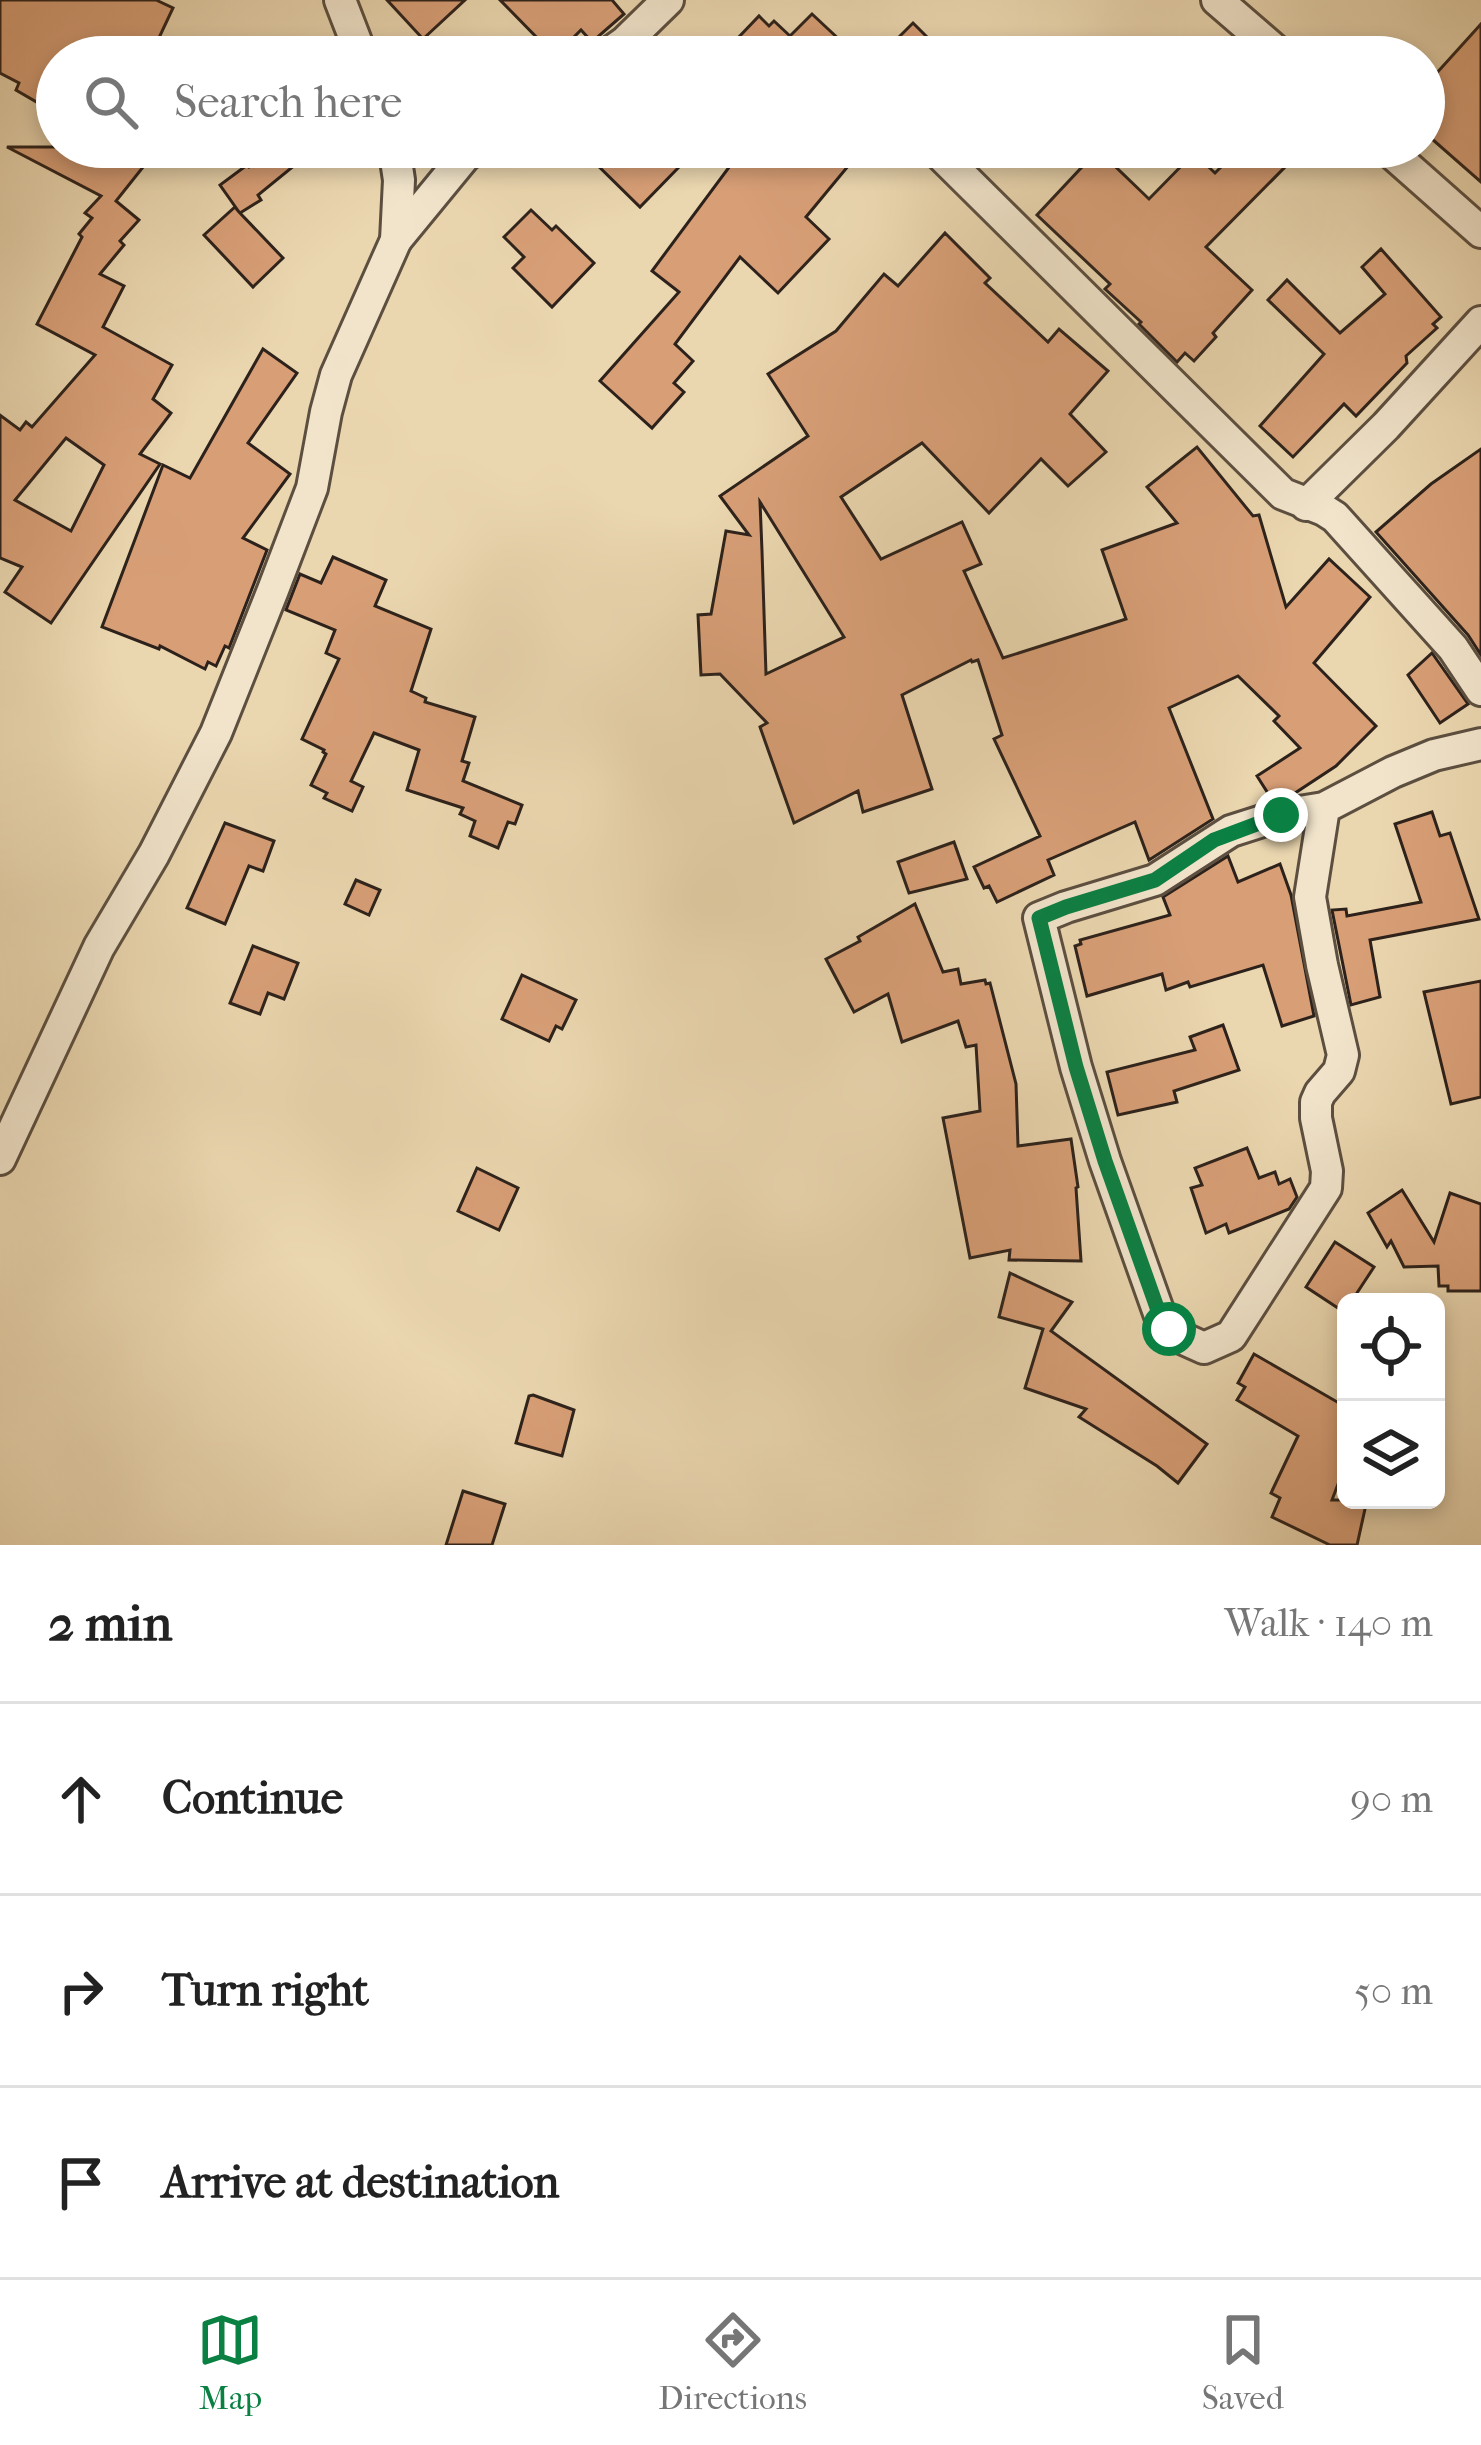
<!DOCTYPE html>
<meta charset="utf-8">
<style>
:root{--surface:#fff;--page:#f2f2f2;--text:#222;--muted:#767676;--line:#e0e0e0;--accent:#0b8043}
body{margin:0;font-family:"IM FELL French Canon",serif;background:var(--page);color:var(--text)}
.controls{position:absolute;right:36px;bottom:36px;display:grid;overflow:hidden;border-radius:18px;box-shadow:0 6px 18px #0003}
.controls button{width:108px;height:108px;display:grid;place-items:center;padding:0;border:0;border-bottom:3px solid var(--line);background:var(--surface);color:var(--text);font:60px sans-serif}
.stop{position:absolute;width:36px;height:36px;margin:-27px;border:9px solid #0b8043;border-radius:50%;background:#fff}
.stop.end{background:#0b8043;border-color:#fff;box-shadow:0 3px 12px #0008}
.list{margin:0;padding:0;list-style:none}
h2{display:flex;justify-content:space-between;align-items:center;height:156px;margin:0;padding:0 48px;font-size:51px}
h2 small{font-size:39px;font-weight:400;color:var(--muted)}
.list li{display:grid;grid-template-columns:78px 1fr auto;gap:36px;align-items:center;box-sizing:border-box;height:192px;padding:0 48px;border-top:3px solid var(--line)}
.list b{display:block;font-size:45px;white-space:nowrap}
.list em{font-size:39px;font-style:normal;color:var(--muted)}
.icon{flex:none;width:66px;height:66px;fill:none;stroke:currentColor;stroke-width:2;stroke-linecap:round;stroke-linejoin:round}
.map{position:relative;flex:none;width:1481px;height:1545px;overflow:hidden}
.search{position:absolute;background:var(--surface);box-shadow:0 6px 18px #0003;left:36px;right:36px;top:36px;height:132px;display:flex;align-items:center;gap:30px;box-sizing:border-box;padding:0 42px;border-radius:66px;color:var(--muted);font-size:45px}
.sheet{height:732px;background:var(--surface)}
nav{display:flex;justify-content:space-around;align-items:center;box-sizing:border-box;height:168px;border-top:3px solid var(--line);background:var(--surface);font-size:33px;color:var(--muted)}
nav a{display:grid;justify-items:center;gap:6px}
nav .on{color:var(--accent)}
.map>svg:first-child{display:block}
.building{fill:#d89f77;stroke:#2d221b;stroke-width:3;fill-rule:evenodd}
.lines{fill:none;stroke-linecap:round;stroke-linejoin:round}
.minor-casing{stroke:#5c4f40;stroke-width:36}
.minor{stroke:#f1e4cb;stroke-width:30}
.route{stroke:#0b8043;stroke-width:15}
</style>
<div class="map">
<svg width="1481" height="1545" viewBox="0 0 1481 1545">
<rect width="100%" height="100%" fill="#ead6af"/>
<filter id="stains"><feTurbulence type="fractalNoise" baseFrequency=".00167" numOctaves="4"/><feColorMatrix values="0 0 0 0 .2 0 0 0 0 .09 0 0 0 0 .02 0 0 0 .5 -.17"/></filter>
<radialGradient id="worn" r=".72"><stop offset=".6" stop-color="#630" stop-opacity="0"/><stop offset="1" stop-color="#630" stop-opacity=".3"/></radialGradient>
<g class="building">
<polygon points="0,0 156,0 173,8 150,57 57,57 57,114 16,90 19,83 0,73"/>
<polygon points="387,0 465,0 423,39"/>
<polygon points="500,0 612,0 624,14 592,42 581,30 555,56"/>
<polygon points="812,14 843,43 830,57 755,57 737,39 759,16 769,26 774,21 790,36"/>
<polygon points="913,23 947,57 879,57"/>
<polygon points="1481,24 1481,182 1424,132 1424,87"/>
<path d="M 7,147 L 159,147 L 116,201 L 139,220 L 120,241 L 124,245 L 100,274 L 124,286 L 103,327 L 172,365 L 153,399 L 171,413 L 140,454 L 160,464 L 51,623 L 5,592 L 22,567 L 0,558 L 0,415 L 20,430 L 26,422 L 32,427 L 95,355 L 37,324 L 82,237 L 79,234 L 92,218 L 85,213 L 101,196 ZM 66,438 L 104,465 L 71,531 L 15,500 Z"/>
<polygon points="275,147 317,147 258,195 261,200 240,213 283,258 253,287 204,235 235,207 239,212 220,185 247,165 249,167"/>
<polygon points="579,147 657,147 678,168 640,207"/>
<polygon points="744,147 840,147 854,159 806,217 829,239 778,293 740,257 675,344 693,361 674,383 684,392 652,428 600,381 679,292 652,271"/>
<polygon points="1241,147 1279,147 1292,160 1206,247 1252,290 1213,333 1216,337 1194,361 1185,353 1177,362 1139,324 1141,322 1105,289 1110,284 1037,215 1098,150 1149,199 1194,153 1215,173"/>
<polygon points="531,210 552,230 556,226 594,263 552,307 513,268 524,257 504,237"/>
<path d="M 945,233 L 990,278 L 985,283 L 1048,342 L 1059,329 L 1108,371 L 1070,414 L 1106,452 L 1068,486 L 1041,459 L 989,513 L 922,443 L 841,497 L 881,559 L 962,522 L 981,564 L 964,571 L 1003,658 L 1126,619 L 1102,550 L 1177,523 L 1147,487 L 1197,447 L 1253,516 L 1259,515 L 1286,607 L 1329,559 L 1370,597 L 1314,663 L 1376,726 L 1336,766 L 1295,793 L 1271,798 L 1257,776 L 1300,748 L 1274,721 L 1279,716 L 1238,676 L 1169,708 L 1213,819 L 1149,860 L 1135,822 L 1048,860 L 1054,875 L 997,902 L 989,886 L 984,888 L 974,867 L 1040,836 L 994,739 L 1002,735 L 978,660 L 972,662 L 971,660 L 902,695 L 932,789 L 863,812 L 858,791 L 794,823 L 760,727 L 767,723 L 720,674 L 701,675 L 698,615 L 711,614 L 726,531 L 749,535 L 720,496 L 808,436 L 768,374 L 836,331 L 884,274 L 898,286 ZM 760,502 L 844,637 L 766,674 L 762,551 Z"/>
<polygon points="1381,249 1441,317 1433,324 1437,328 1406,356 1407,363 1356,416 1344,404 1293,457 1260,426 1324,354 1268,300 1287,280 1340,333 1385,294 1362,267"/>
<polygon points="263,349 297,373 248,443 290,474 243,538 267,550 229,648 225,646 216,666 208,662 205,669 160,646 159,649 102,627 163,465 190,478"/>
<polygon points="1481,449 1481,655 1468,635 1376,532 1431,484"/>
<polygon points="333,557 386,580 375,606 431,629 411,691 426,698 425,702 475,717 462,761 469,763 463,781 522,805 515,824 508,822 498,848 470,836 475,821 460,814 463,808 407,790 419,750 374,733 351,781 363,787 352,811 324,798 327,793 311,785 326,754 323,752 324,750 302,739 339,659 326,653 335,630 286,610 300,574 321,583"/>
<polygon points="1432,653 1468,704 1440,723 1408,675"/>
<polygon points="1432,812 1440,836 1450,833 1479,919 1370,940 1380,997 1351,1005 1332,910 1346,909 1347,916 1421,902 1395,824"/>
<polygon points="225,823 274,841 263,871 249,866 225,924 187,908"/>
<polygon points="954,842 967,879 909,893 898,862"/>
<polygon points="1228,856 1238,882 1280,864 1291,895 1314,1016 1282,1026 1263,965 1190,987 1188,982 1166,990 1162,974 1087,996 1075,946 1081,944 1080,940 1170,915 1163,897"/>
<polygon points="356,880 380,890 369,915 345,904"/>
<polygon points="915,904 943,972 958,969 961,984 985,980 986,984 990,983 1016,1084 1018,1146 1071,1139 1078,1187 1076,1188 1081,1261 1009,1260 1010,1250 970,1258 943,1118 980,1111 976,1045 966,1047 958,1021 902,1042 888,994 854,1012 826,959 860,941 858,937"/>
<polygon points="253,946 298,963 284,999 268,993 260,1014 230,1003"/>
<polygon points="522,975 576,1000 562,1029 556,1026 549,1041 502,1019"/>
<polygon points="1481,981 1481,1097 1451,1104 1424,992"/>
<polygon points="1223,1025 1239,1070 1174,1091 1177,1102 1118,1115 1107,1072 1195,1050 1190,1037"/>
<polygon points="1247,1148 1259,1178 1275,1172 1279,1184 1290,1179 1297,1197 1289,1209 1229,1233 1226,1224 1206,1233 1191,1188 1202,1185 1195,1168"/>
<polygon points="477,1168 518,1188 499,1230 458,1211"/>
<polygon points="1402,1190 1434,1242 1450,1193 1481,1204 1481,1291 1448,1291 1448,1286 1439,1286 1438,1266 1404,1267 1391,1241 1387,1247 1368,1213"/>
<polygon points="1335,1242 1374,1267 1351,1302 1346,1302 1344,1312 1306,1287"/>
<polygon points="1010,1273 1072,1302 1051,1331 1207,1444 1178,1483 1157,1466 1079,1417 1086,1409 1025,1388 1043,1329 999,1317"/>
<polygon points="1254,1354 1346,1407 1346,1463 1332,1500 1367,1500 1357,1545 1330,1545 1272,1517 1280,1498 1271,1493 1298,1436 1237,1400 1245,1387 1238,1383"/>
<polygon points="533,1395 574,1410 562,1456 516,1443 529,1396"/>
<polygon points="463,1491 505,1504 492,1545 446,1545"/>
</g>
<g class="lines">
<defs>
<g id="minor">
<polyline points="340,0 362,57"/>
<polyline points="1217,0 1283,57"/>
<polyline points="604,57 625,42 668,0"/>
<polyline points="1385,147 1481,232"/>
<polyline points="941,155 1283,494 1324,510 1335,517 1453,648 1481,690"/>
<polyline points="396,240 465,156 478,147"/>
<polyline points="1306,505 1386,426 1481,322"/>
<polyline points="1324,808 1310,897 1322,965 1343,1055 1339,1071 1320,1093 1316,1102 1316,1118 1327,1171 1326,1188 1231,1336 1204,1348 1175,1335 1160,1316 1105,1161 1076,1067 1039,918 1066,907 1155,880 1231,831 1281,815 1324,808 1393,772 1434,755 1481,744"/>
<polyline points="0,1159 99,947 154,854 216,733 273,590 312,488 326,412 336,375 396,240 399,180 394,147"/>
</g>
</defs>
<use href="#minor" class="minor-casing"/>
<use href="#minor" class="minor"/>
</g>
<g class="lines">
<polyline class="route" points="1169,1329 1160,1316 1105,1161 1076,1067 1039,918 1066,907 1155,880 1214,840 1281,815"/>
</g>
<rect width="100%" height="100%" filter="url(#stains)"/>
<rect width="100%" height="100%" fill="url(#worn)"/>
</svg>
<div class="controls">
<button><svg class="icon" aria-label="locate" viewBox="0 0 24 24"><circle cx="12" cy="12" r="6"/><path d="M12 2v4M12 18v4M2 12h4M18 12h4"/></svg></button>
<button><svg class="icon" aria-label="layers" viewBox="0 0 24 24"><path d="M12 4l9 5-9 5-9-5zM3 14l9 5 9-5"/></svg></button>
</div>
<div class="stop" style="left:1169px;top:1329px"></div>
<div class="stop end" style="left:1281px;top:815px"></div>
<div class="search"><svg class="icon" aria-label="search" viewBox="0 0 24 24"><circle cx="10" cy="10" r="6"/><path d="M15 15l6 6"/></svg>Search here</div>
</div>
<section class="sheet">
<h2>2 min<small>Walk · 140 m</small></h2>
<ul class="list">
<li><svg class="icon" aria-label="ahead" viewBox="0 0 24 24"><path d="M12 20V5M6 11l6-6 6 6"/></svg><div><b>Continue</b></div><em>90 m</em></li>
<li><svg class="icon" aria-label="right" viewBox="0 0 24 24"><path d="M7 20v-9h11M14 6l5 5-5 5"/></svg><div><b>Turn right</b></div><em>50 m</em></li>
<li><svg class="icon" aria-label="arrive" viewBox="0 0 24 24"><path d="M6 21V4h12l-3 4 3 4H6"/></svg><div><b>Arrive at destination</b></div></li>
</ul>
</section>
<nav>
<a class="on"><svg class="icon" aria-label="map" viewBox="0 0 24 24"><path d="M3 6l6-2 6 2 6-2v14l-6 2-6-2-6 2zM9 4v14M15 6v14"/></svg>Map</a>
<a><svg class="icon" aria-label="directions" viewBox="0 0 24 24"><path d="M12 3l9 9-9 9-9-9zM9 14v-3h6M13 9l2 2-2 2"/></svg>Directions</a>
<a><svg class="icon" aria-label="saved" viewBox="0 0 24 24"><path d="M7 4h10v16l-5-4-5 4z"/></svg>Saved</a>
</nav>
